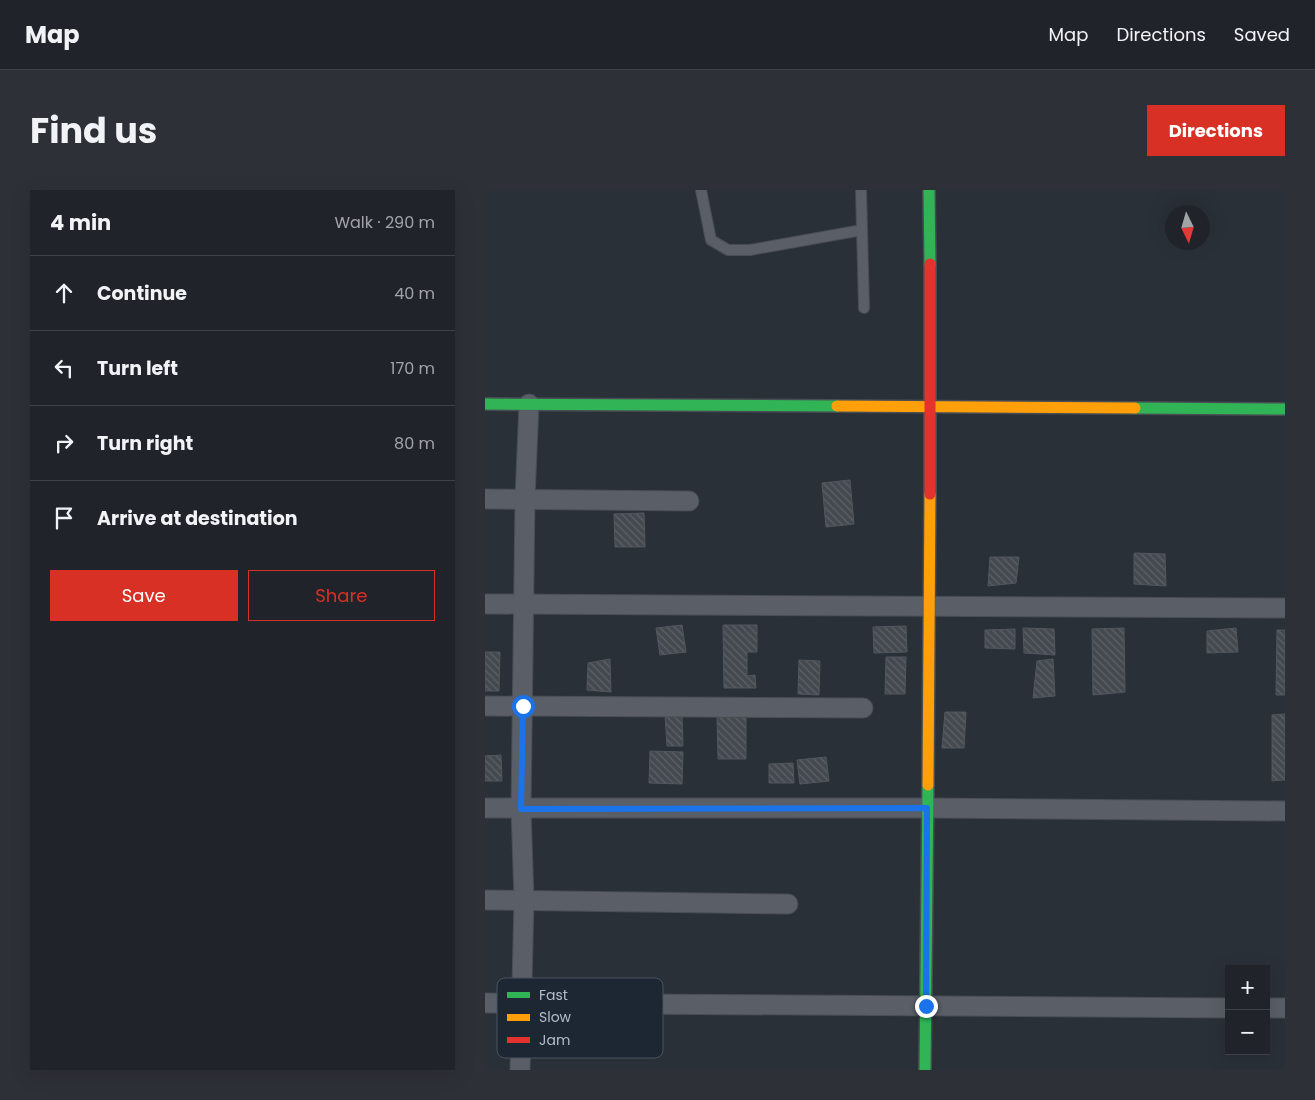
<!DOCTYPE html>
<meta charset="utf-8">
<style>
:root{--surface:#20242a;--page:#2d3036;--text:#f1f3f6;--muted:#a2a4a8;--line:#3d4147;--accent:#d93025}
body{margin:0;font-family:Poppins,sans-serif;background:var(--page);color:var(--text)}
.controls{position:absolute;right:15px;bottom:15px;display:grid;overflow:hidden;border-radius:0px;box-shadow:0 5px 20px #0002}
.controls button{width:45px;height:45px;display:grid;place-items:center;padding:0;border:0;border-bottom:1px solid var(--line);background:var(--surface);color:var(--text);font:25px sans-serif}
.compass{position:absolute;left:680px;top:15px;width:45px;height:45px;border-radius:50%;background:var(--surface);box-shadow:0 5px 20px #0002;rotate:175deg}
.stop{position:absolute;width:15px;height:15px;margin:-11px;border:4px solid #1a73e8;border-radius:50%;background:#fff}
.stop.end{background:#1a73e8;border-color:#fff;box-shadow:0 1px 5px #0008}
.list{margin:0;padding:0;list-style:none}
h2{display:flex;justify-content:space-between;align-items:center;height:65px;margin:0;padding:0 20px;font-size:21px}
h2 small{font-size:16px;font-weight:400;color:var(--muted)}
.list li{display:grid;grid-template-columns:32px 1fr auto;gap:15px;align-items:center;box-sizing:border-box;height:75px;padding:0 20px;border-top:1px solid var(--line)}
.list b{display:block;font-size:19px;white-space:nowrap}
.list em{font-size:16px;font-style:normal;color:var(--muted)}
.actions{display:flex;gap:10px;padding:15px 20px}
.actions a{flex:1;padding:11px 0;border:1px solid var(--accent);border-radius:0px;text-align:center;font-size:18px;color:var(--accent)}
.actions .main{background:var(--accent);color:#fff}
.icon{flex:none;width:28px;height:28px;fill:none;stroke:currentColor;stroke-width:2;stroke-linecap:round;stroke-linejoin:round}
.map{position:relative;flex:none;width:800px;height:880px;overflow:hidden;border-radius:0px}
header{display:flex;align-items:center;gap:30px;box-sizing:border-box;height:70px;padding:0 25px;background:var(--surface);border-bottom:1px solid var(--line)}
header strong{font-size:24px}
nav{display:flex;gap:28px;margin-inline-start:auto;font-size:18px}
.intro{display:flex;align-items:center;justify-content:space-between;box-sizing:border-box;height:120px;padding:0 30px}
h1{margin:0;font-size:35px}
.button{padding:12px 22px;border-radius:0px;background:var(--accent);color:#fff;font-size:18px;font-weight:700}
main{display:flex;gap:30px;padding:0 30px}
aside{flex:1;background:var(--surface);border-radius:0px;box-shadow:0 5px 20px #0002}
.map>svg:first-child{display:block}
.building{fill:url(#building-back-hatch);stroke:#52575f}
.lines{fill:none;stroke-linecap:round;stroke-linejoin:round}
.lane-casing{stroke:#484c53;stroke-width:12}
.street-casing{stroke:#484c53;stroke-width:21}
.fast-casing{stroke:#484c53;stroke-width:14}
.slow-casing{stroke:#484c53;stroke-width:14}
.jam-casing{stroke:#484c53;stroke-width:14}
.lane{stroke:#5a5e66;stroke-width:10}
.street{stroke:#5a5e66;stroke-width:19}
.fast{stroke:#30b455;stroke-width:11}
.slow{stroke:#ff9f0a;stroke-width:11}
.jam{stroke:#e5322d;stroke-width:11}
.route{stroke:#1a73e8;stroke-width:6}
.key{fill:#1d2633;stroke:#4a5360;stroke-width:1}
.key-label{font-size:14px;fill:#b4bcc9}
</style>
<header>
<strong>Map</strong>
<nav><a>Map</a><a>Directions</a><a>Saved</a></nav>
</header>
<div class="intro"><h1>Find us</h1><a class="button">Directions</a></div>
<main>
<aside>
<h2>4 min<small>Walk · 290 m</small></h2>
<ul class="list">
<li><svg class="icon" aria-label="ahead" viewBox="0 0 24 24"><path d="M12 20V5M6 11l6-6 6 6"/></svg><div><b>Continue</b></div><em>40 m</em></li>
<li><svg class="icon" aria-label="left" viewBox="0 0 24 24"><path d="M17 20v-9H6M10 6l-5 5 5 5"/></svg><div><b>Turn left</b></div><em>170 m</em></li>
<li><svg class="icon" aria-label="right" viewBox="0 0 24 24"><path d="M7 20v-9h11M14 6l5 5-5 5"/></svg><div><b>Turn right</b></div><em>80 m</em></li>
<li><svg class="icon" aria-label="arrive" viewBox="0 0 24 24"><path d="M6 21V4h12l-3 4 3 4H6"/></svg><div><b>Arrive at destination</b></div></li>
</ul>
<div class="actions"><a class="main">Save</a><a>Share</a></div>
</aside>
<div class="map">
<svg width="800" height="880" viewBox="0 0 800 880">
<defs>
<pattern id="building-back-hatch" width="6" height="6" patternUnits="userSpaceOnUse" patternTransform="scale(1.25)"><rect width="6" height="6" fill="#444950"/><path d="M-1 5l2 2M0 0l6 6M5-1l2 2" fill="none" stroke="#5d6168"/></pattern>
</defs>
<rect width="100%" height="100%" fill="#2a3038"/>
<g class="building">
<polygon points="365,290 369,334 341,337 337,293"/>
<polygon points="159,323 160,357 130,357 129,324"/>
<polygon points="649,363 680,364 681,396 649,394"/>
<polygon points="505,367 534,367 531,393 503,396"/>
<polygon points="197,435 201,462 175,465 171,438"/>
<polygon points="238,435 272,435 272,462 262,462 262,486 270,485 271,498 239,498"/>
<polygon points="421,436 422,462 389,463 388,437"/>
<polygon points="538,438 569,439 570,465 539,463"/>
<polygon points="639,438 640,502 608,505 607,439"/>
<polygon points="751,438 753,462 722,463 722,441"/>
<polygon points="530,439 530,459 500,458 500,440"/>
<polygon points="792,440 800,440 800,505 791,505"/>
<polygon points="0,462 15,462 14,501 0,501"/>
<polygon points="401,467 421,467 420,504 400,504"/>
<polygon points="125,469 126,502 102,500 103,473"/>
<polygon points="568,469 570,506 548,508 552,471"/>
<polygon points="314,470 335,471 334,505 313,504"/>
<polygon points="460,522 481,522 479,558 457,558"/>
<polygon points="800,524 800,590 787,591 787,525"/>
<polygon points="180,525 197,525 198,556 182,556"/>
<polygon points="232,525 261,525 261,569 233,569"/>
<polygon points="165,561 198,562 197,594 164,593"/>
<polygon points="16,565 17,591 0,591 0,566"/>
<polygon points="341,567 344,591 315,594 312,570"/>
<polygon points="308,573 309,593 284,593 284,574"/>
</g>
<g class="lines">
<defs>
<g id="lane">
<polyline points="216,0 226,50 243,60 265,60 377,40"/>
<polyline points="376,0 379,118"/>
</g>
<g id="street">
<polyline points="0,309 204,311"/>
<polyline points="0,414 800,418"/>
<polyline points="0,516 378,518"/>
<polyline points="0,618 442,618 800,621"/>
<polyline points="0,710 303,714"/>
<polyline points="0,813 744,818"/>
<polyline points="781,818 800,818"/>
<polyline points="35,880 39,709 36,619 40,308 44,214"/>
</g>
<g id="fast">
<polyline points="444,0 445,74"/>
<polyline points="0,214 352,216"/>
<polyline points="650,218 800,219"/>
<polyline points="440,880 443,595"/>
</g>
<g id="slow">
<polyline points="352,216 650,218"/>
<polyline points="443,595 445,304"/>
</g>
<polyline id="jam" points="445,74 445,304"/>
</defs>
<use href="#lane" class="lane-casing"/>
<use href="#street" class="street-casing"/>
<use href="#fast" class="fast-casing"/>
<use href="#slow" class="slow-casing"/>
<use href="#jam" class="jam-casing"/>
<use href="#lane" class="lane"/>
<use href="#street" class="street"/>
<use href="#fast" class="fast"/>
<use href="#slow" class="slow"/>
<use href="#jam" class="jam"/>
</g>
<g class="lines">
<polyline class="route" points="38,516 36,619 442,618 441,816"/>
</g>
<rect x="12" y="788" width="166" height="80" rx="8" class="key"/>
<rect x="22" y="802" width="23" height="6" fill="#30b455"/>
<rect x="22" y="824" width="23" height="7" fill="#ff9f0a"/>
<rect x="22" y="847" width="23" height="6" fill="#e5322d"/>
<g class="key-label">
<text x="54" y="810">Fast</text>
<text x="54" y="832">Slow</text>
<text x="54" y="855">Jam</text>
</g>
</svg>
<div class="controls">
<button>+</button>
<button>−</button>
</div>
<svg class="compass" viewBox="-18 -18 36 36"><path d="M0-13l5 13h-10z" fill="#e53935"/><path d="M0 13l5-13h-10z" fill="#a2a4a8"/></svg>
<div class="stop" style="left:38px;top:516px"></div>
<div class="stop end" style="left:441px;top:816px"></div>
</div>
</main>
